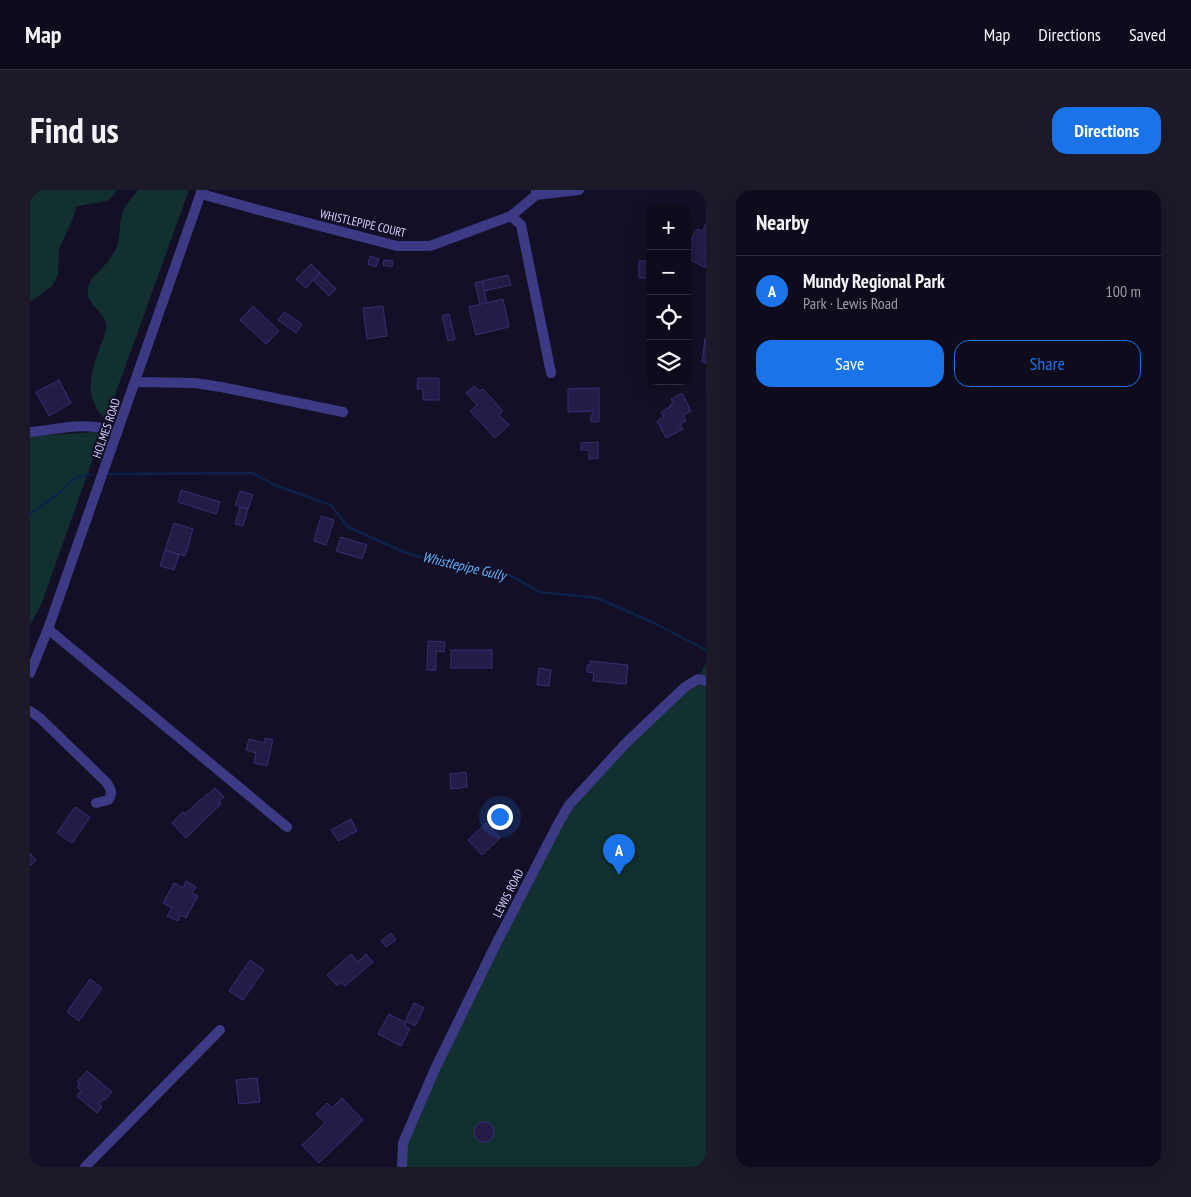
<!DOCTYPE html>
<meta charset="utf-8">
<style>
:root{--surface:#0e0b1c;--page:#1c1929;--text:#f1f3f6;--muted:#9b9ba3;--line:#2e2b3b;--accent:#1a73e8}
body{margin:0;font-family:"PT Sans Narrow",sans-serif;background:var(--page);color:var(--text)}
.controls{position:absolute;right:15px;top:15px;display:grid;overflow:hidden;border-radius:10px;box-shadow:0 5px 20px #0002}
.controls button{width:45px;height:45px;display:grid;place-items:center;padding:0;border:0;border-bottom:1px solid var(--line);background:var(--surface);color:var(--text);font:25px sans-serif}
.you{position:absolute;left:469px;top:626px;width:18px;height:18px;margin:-12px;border:4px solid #fff;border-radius:50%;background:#1a73e8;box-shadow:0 0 0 8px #1a73e833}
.badge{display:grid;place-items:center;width:32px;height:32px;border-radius:50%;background:var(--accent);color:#fff;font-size:16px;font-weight:700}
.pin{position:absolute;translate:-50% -41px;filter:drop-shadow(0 1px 2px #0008)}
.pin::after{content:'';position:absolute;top:26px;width:18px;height:15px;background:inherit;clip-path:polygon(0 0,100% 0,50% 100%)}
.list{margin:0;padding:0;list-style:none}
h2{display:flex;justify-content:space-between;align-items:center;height:65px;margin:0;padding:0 20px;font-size:21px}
h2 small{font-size:16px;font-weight:400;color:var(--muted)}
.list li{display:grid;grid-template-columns:32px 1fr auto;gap:15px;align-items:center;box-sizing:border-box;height:70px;padding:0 20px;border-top:1px solid var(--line)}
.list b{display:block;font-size:19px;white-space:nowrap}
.list p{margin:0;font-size:16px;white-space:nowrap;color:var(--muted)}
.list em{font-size:16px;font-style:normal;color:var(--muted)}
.actions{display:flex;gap:10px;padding:15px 20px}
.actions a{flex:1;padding:11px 0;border:1px solid var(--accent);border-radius:15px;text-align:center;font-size:18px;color:var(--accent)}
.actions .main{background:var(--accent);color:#fff}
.icon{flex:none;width:28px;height:28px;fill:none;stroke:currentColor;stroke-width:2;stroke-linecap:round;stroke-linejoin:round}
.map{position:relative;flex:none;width:676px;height:977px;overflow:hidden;border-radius:15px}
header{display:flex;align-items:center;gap:30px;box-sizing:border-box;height:70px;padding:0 25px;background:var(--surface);border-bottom:1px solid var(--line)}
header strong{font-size:24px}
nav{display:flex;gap:28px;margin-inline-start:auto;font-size:18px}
.intro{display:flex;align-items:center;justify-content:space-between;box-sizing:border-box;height:120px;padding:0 30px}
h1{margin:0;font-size:35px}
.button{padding:12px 22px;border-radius:15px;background:var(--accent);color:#fff;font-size:18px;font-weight:700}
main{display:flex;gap:30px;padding:0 30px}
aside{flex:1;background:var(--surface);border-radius:15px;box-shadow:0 5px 20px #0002}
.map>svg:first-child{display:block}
.green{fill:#12302f}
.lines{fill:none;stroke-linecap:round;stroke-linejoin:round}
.stream{stroke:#0c2248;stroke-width:2.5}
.building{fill:#241b47;stroke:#3b2d73}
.minor{stroke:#3d3a85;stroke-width:10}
.labels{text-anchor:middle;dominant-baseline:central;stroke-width:4;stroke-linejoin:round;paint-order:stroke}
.street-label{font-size:12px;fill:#d9d4ff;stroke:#130f26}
.water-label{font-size:14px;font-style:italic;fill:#62b6ff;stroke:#130f26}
</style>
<header>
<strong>Map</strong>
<nav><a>Map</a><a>Directions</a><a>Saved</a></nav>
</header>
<div class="intro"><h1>Find us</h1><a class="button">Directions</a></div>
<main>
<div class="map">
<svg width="676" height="977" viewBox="0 0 676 977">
<rect width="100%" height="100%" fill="#130f26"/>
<g class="green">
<path d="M 0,0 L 87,0 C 85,2 84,5 82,7 C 76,14 57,13 46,17 L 44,26 L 29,59 L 28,85 L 22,96 L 0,112 Z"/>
<path d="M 108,0 L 159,0 L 76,230 C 53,207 60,185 70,157 C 73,150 76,142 76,135 C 75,120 52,114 59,95 C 61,87 68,83 73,77 C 77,73 81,67 84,62 C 92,51 88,37 92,25 C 94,16 102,8 108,0 Z"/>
<polygon points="65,242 71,246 11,415 0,435 0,246"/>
<polygon points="676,473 676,977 372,977 373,953 539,615 668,489"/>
</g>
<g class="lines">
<g class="stream">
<polyline points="79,284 223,283 244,295 301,315 318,337 374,362 401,370 440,375 474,382 510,402 567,408 622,432 676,460"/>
<polyline points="0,324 29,303 44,289 59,284"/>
</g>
</g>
<g class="building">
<polygon points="676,34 676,59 675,61 676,62 676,78 657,68 657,57 667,39 672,41"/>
<polygon points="340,66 349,69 346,77 338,74"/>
<polygon points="354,70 363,71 362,77 353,75"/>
<rect x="609" y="71" width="11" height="17"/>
<polygon points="281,74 290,83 276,98 266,89"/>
<polygon points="290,83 306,99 299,106 283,90"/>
<polygon points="478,85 481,95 454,101 452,91"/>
<polygon points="452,91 457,113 450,114 445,93"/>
<polygon points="473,109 479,137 446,145 439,117"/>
<polygon points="223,116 249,141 236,154 210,130"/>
<polygon points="353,116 357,146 337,149 333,118"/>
<polygon points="254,122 272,134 266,143 248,130"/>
<polygon points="419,124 425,149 418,151 412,126"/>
<polygon points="675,148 676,148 676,173 672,172"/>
<polygon points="388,188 409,188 409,210 393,210 393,199 387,199"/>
<polygon points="29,190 41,213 19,226 6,202"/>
<polygon points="444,196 450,201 453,199 473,221 469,225 479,235 465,248 440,221 447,215 436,203"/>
<polygon points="569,198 569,232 561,232 561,225 563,225 563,221 538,222 538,199"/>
<polygon points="652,203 661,221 653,225 656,231 650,234 653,239 636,248 627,231 634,227 631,222 640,217 640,215 643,213 641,209"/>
<polygon points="568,252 568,268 559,269 559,260 551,260 551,253"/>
<polygon points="151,300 190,312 186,324 148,312"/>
<polygon points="210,301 223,305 218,319 205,315"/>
<polygon points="210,317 218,319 213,336 205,334"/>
<polygon points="291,326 304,330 296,355 284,351"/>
<polygon points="144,333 163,339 155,366 135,360"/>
<polygon points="311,347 337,355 332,369 306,361"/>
<polygon points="135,360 149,365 144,380 130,376"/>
<polygon points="398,451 415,452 414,462 406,461 406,480 397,480"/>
<rect x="421" y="460" width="41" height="18"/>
<polygon points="560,471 598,475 596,494 563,491 564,483 557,482 557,475 560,475"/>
<polygon points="509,478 521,480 519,496 507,495"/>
<polygon points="235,548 243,550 237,576 224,573 226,563 216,560 219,549 234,553"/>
<polygon points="436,582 437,597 421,599 420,584"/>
<polygon points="185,598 194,607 189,611 191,614 156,648 142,633 153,622 155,624 177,604 178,605"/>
<polygon points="45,617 60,627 42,653 27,643"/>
<polygon points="321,629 327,641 308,651 301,640"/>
<polygon points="456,633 470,648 452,665 438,650"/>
<polygon points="0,663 6,670 0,676"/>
<polygon points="156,691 166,697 162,703 168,706 156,728 151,725 148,731 137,726 142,718 133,713 144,693 153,698"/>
<polygon points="361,743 366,750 356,757 351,751"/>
<polygon points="321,764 328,772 336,764 343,772 315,796 311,792 307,796 297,785"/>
<polygon points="220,770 234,780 213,810 199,801"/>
<polygon points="60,789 72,798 49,831 37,822"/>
<polygon points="384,813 394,818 385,836 375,831"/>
<polygon points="359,824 376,833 375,836 380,839 371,856 348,844"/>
<polygon points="57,881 82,902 75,910 73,909 69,914 72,917 67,923 47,906 51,901 47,897 50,894 47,892"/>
<polygon points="227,888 230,912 209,914 206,890"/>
<polygon points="312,908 333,930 289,973 272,955 295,933 286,924 297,913 302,918"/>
<circle cx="454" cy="942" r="10"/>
</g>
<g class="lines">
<g class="minor">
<polyline points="171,4 225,19 367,56 400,56 481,26 506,5 506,0"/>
<polyline points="506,5 549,0"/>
<polyline points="481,26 491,35 521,183"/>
<polyline points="105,192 165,193 191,197 313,222"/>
<path d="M 0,242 C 24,240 48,233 72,238 C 77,239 83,241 87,243"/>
<polyline points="18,439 257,637"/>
<polyline points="0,483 18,439 172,0"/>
<path d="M 0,521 L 10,528 L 76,592 C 81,598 83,604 78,610 L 66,613"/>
<polyline points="55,977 190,840"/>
<polyline points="372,977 373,953 405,879 465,756 527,636 539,615 596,553 655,497 668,489 676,491"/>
</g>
</g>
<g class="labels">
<g class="street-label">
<text transform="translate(333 33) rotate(13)">WHISTLEPIPE COURT</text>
<text transform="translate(76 238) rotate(-71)">HOLMES ROAD</text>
<text transform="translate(478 703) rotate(-63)">LEWIS ROAD</text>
</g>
<g class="water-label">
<text transform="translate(434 376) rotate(13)">Whistlepipe Gully</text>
</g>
</g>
</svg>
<div class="controls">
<button>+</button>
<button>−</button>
<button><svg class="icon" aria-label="locate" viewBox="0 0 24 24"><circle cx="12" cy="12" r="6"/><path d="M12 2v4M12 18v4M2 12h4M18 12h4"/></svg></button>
<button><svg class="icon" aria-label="layers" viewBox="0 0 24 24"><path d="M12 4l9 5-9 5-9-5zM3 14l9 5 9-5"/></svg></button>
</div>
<div class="you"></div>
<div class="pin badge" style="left:589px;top:685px">A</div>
</div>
<aside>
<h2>Nearby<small></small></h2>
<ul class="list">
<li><span class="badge">A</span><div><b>Mundy Regional Park</b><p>Park · Lewis Road</p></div><em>100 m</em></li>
</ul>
<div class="actions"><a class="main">Save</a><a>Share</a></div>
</aside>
</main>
